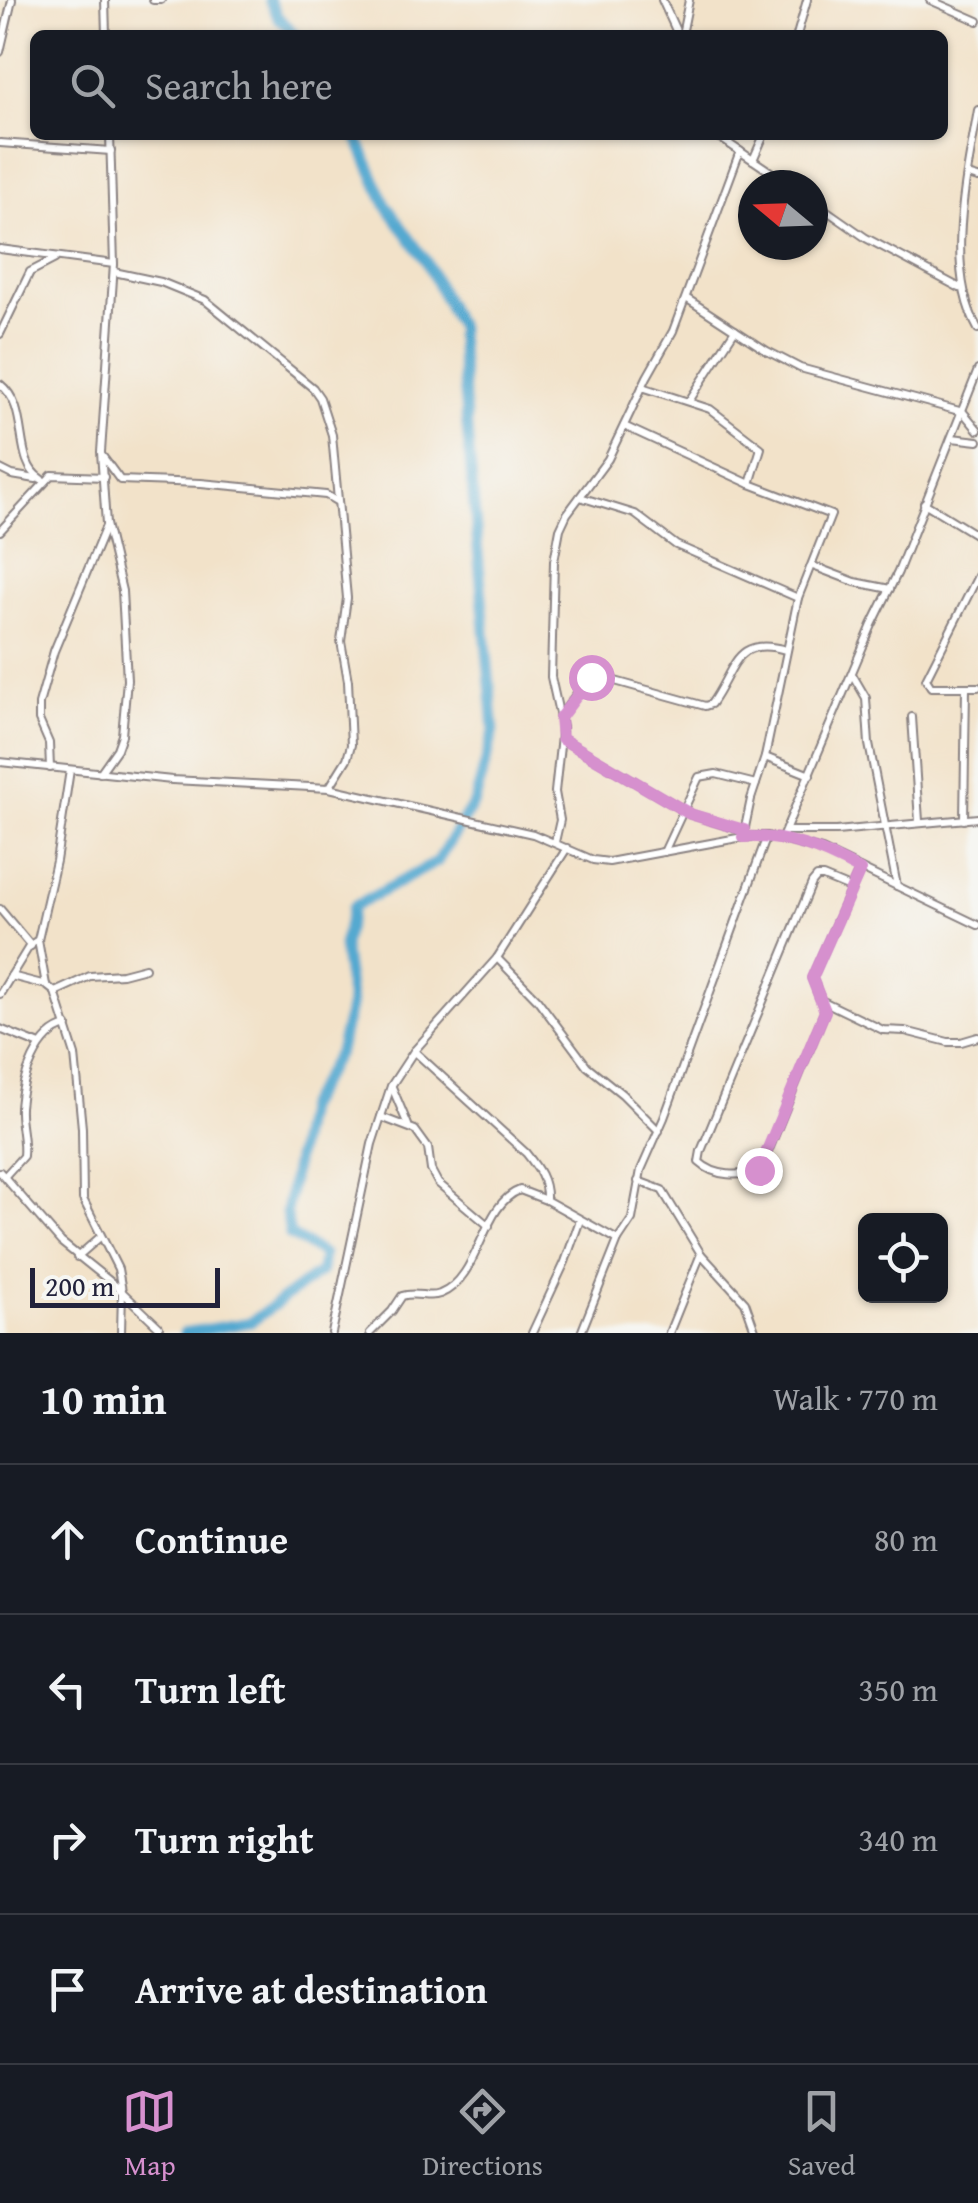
<!DOCTYPE html>
<meta charset="utf-8">
<style>
:root{--surface:#171b24;--page:#20242c;--text:#f1f3f6;--muted:#9ea1a6;--line:#363941;--accent:#d690ce}
body{margin:0;font-family:"Gentium Book Plus",serif;background:var(--page);color:var(--text)}
.controls{position:absolute;right:30px;bottom:30px;display:grid;overflow:hidden;border-radius:15px;box-shadow:0 2px 8px #0004}
.controls button{width:90px;height:90px;display:grid;place-items:center;padding:0;border:0;border-bottom:2px solid var(--line);background:var(--surface);color:var(--text);font:50px sans-serif}
.compass{position:absolute;left:738px;top:170px;width:90px;height:90px;border-radius:50%;background:var(--surface);box-shadow:0 2px 8px #0004;rotate:289deg}
.scale{position:absolute;left:30px;bottom:25px;width:190px;box-sizing:border-box;padding-left:10px;border:5px solid #22223b;border-top:0;font-size:28px;line-height:35px;white-space:nowrap;color:#22223b;-webkit-text-stroke:8px #f6f6f2;paint-order:stroke}
.stop{position:absolute;width:30px;height:30px;margin:-22px;border:8px solid #d690ce;border-radius:50%;background:#fff}
.stop.end{background:#d690ce;border-color:#fff;box-shadow:0 2px 10px #0008}
.list{margin:0;padding:0;list-style:none}
h2{display:flex;justify-content:space-between;align-items:center;height:130px;margin:0;padding:0 40px;font-size:42px}
h2 small{font-size:32px;font-weight:400;color:var(--muted)}
.list li{display:grid;grid-template-columns:65px 1fr auto;gap:30px;align-items:center;box-sizing:border-box;height:150px;padding:0 40px;border-top:2px solid var(--line)}
.list b{display:block;font-size:38px;white-space:nowrap}
.list em{font-size:32px;font-style:normal;color:var(--muted)}
.icon{flex:none;width:55px;height:55px;fill:none;stroke:currentColor;stroke-width:2;stroke-linecap:round;stroke-linejoin:round}
.map{position:relative;flex:none;width:978px;height:1333px;overflow:hidden}
.search{position:absolute;background:var(--surface);box-shadow:0 2px 8px #0004;left:30px;right:30px;top:30px;height:110px;display:flex;align-items:center;gap:25px;box-sizing:border-box;padding:0 35px;border-radius:15px;color:var(--muted);font-size:38px}
.sheet{height:730px;background:var(--surface)}
nav{display:flex;justify-content:space-around;align-items:center;box-sizing:border-box;height:140px;border-top:2px solid var(--line);background:var(--surface);font-size:28px;color:var(--muted)}
nav a{display:grid;justify-items:center;gap:5px}
nav .on{color:var(--accent)}
.map>svg:first-child{display:block}
.lines{fill:none;stroke-linecap:round;stroke-linejoin:round}
.river{stroke:#54a9d0;stroke-width:11}
.street-casing{stroke:#8a8282;stroke-width:10}
.street{stroke:#fff;stroke-width:6}
.route{stroke:#d690ce;stroke-width:12}
</style>
<div class="map">
<svg width="978" height="1333" viewBox="0 0 978 1333">
<rect width="100%" height="100%" fill="#f6f6f2"/>
<filter id="ink" filterUnits="userSpaceOnUse"><feTurbulence type="fractalNoise" baseFrequency=".01" numOctaves="2"/><feDisplacementMap in="SourceGraphic" scale="20" xChannelSelector="R" yChannelSelector="G"/><feConvolveMatrix kernelMatrix="1 2 1 2 8 2 1 2 1" color-interpolation-filters="sRGB"/></filter>
<filter id="wash" filterUnits="userSpaceOnUse"><feTurbulence type="fractalNoise" baseFrequency=".0048" numOctaves="4" result="noise"/><feDisplacementMap in="SourceGraphic" scale="40" xChannelSelector="R" yChannelSelector="G"/><feGaussianBlur stdDeviation="2.25" result="paint"/><feColorMatrix in="noise" values="0 0 0 0 0 0 0 0 0 0 0 0 0 0 0 0 0 1.4 0 .05"/><feComposite in="paint" operator="in"/></filter>
<g filter="url(#wash)">
<rect width="100%" height="100%" fill="#f2e2c9"/>
<g class="lines">
<g class="river">
<polyline points="269,0 278,17 295,35"/>
<polyline points="184,1333 251,1322 321,1271 323,1254 290,1235 286,1213 305,1109 339,1051 351,1004 343,945 353,907 437,862 475,801 494,731 458,326 426,261 386,205 356,135"/>
</g>
</g>
</g>
<g filter="url(#ink)">
<g class="lines">
<defs>
<g id="street">
<polyline points="105,0 106,35"/>
<polyline points="153,0 161,0"/>
<polyline points="662,0 678,35"/>
<polyline points="930,0 978,21"/>
<polyline points="682,35 689,0"/>
<polyline points="797,35 807,0"/>
<polyline points="0,52 12,0"/>
<path d="M 978,110 C 967,176 944,269 978,329"/>
<polyline points="716,135 790,185"/>
<polyline points="0,143 111,151"/>
<polyline points="753,160 764,135"/>
<polyline points="968,175 978,178"/>
<polyline points="813,201 866,238 960,288"/>
<polyline points="0,249 114,264"/>
<polyline points="114,272 161,282 205,300 313,388 320,398 332,435 347,598 341,641 348,681 351,745 347,759 329,788"/>
<polyline points="686,298 767,351 800,368 963,412 978,430"/>
<polyline points="0,334 30,272 55,259"/>
<path d="M 0,384 C 31,408 12,461 41,479"/>
<polyline points="642,387 710,409 761,448 750,484"/>
<polyline points="689,401 735,330"/>
<polyline points="624,426 750,484 831,515 798,598 765,757 751,799 743,837"/>
<polyline points="952,438 978,441"/>
<polyline points="103,457 120,480 201,483 326,495 336,501"/>
<polyline points="0,469 12,475 36,479"/>
<polyline points="580,497 635,514 676,545 798,598"/>
<polyline points="924,503 978,536"/>
<polyline points="0,531 52,475 104,477"/>
<polyline points="813,566 855,582 890,589"/>
<polyline points="978,576 926,679 931,687 978,687"/>
<polyline points="852,674 866,698 869,744 897,886"/>
<path d="M 561,716 L 585,682 L 597,676 L 705,706 L 711,704 C 736,669 734,635 786,650"/>
<polyline points="912,717 919,821"/>
<polyline points="562,739 690,814 744,831"/>
<polyline points="765,757 810,775"/>
<polyline points="0,762 172,780 329,788 533,834 593,860 609,862 743,837 767,836 822,850 978,925"/>
<polyline points="50,768 49,743 39,720 39,704 54,651 106,526"/>
<polyline points="70,770 56,861 38,940 46,985 55,992 75,1055 82,1128 83,1199 118,1269 122,1291 121,1333"/>
<polyline points="100,773 117,749 122,735 127,680 122,591 106,524 101,452 114,264 110,135"/>
<polyline points="964,820 966,688"/>
<polyline points="787,831 836,831 978,818"/>
<polyline points="782,838 872,625 898,572 978,370"/>
<polyline points="555,842 560,820 555,792 562,727 551,677 554,561 560,529 567,514 608,459 647,377 673,331 740,151"/>
<polyline points="664,852 699,777 716,774 756,784"/>
<path d="M 852,889 L 823,877 L 817,877 L 812,883 L 701,1151 L 699,1162 C 715,1177 740,1177 759,1170 L 763,1164 L 825,1011 L 812,978 L 860,869"/>
<polyline points="0,909 31,946"/>
<polyline points="497,958 537,999 587,1066 622,1094 659,1131"/>
<polyline points="11,976 46,985"/>
<polyline points="55,992 90,976 122,974 145,968"/>
<polyline points="0,994 30,945 38,940"/>
<polyline points="825,1002 883,1030 905,1031 948,1042 961,1042 978,1037"/>
<polyline points="0,1029 40,1045"/>
<path d="M 414,1051 L 526,1153 C 538,1168 547,1180 546,1200 L 618,1240"/>
<polyline points="392,1087 408,1125"/>
<polyline points="381,1117 415,1130 428,1148 431,1170 438,1183 489,1226"/>
<polyline points="0,1172 61,1242 117,1287 159,1327 160,1333"/>
<path d="M 5,1176 L 23,1156 C 25,1140 19,1124 20,1107 C 22,1079 37,1033 67,1026"/>
<polyline points="638,1181 662,1190 701,1254 669,1333"/>
<polyline points="701,1254 745,1302 756,1333"/>
<polyline points="77,1257 99,1238"/>
<polyline points="332,1333 372,1144 391,1086 414,1051 497,958 567,848"/>
<path d="M 370,1333 L 392,1311 L 402,1296 C 416,1291 428,1299 440,1294 C 481,1278 481,1204 520,1190 L 546,1200"/>
<polyline points="532,1333 565,1262 580,1220"/>
<polyline points="581,1333 618,1240 632,1219 641,1170 664,1118 767,836"/>
</g>
</defs>
<use href="#street" class="street-casing"/>
<use href="#street" class="street"/>
</g>
</g>
<g class="lines" filter="url(#ink)">
<path class="route" d="M 591,677 L 560,718 L 562,739 L 690,814 L 744,830 L 743,837 C 787,835 821,849 860,870 L 812,978 L 825,1011 L 759,1170"/>
</g>
</svg>
<div class="controls">
<button><svg class="icon" aria-label="locate" viewBox="0 0 24 24"><circle cx="12" cy="12" r="6"/><path d="M12 2v4M12 18v4M2 12h4M18 12h4"/></svg></button>
</div>
<svg class="compass" viewBox="-18 -18 36 36"><path d="M0-13l5 13h-10z" fill="#e53935"/><path d="M0 13l5-13h-10z" fill="#9ea1a6"/></svg>
<div class="scale">200 m</div>
<div class="stop" style="left:591px;top:677px"></div>
<div class="stop end" style="left:759px;top:1170px"></div>
<div class="search"><svg class="icon" aria-label="search" viewBox="0 0 24 24"><circle cx="10" cy="10" r="6"/><path d="M15 15l6 6"/></svg>Search here</div>
</div>
<section class="sheet">
<h2>10 min<small>Walk · 770 m</small></h2>
<ul class="list">
<li><svg class="icon" aria-label="ahead" viewBox="0 0 24 24"><path d="M12 20V5M6 11l6-6 6 6"/></svg><div><b>Continue</b></div><em>80 m</em></li>
<li><svg class="icon" aria-label="left" viewBox="0 0 24 24"><path d="M17 20v-9H6M10 6l-5 5 5 5"/></svg><div><b>Turn left</b></div><em>350 m</em></li>
<li><svg class="icon" aria-label="right" viewBox="0 0 24 24"><path d="M7 20v-9h11M14 6l5 5-5 5"/></svg><div><b>Turn right</b></div><em>340 m</em></li>
<li><svg class="icon" aria-label="arrive" viewBox="0 0 24 24"><path d="M6 21V4h12l-3 4 3 4H6"/></svg><div><b>Arrive at destination</b></div></li>
</ul>
</section>
<nav>
<a class="on"><svg class="icon" aria-label="map" viewBox="0 0 24 24"><path d="M3 6l6-2 6 2 6-2v14l-6 2-6-2-6 2zM9 4v14M15 6v14"/></svg>Map</a>
<a><svg class="icon" aria-label="directions" viewBox="0 0 24 24"><path d="M12 3l9 9-9 9-9-9zM9 14v-3h6M13 9l2 2-2 2"/></svg>Directions</a>
<a><svg class="icon" aria-label="saved" viewBox="0 0 24 24"><path d="M7 4h10v16l-5-4-5 4z"/></svg>Saved</a>
</nav>
